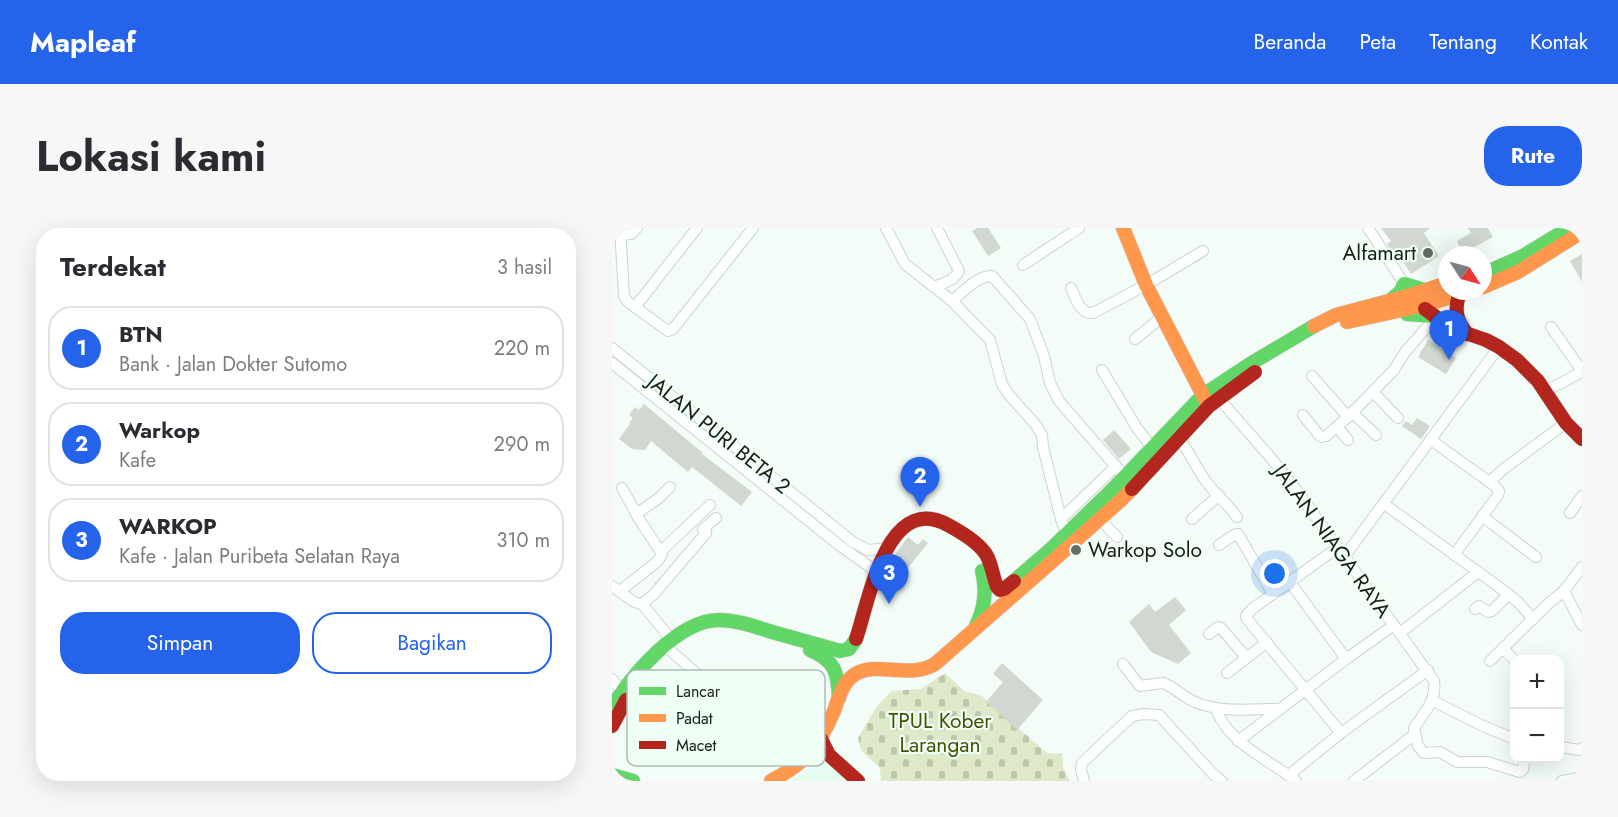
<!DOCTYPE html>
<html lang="id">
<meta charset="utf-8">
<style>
:root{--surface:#fff;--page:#f7f7f7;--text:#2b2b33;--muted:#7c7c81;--line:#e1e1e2;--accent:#2563eb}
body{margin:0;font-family:Jost,sans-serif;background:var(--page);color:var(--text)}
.controls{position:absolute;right:18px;bottom:18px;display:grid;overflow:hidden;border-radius:12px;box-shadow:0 6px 24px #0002}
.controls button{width:54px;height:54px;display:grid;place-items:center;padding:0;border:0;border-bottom:2px solid var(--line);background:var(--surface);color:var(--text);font:30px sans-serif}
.compass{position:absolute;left:826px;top:18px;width:54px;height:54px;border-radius:50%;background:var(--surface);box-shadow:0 6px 24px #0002;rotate:126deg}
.you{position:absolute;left:663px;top:346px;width:21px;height:21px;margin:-15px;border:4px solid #fff;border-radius:50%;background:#1a73e8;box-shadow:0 0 0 9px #1a73e833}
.badge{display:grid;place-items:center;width:39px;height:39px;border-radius:50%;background:var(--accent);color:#fff;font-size:20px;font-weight:700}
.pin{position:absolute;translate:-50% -50px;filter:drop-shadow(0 2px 3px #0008)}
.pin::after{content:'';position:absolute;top:32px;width:21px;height:18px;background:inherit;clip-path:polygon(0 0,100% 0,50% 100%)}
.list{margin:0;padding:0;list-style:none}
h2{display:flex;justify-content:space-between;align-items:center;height:78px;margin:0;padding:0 24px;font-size:26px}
h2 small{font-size:20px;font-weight:400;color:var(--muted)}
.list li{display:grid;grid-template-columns:39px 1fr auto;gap:18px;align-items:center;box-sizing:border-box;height:84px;margin:0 12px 12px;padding:0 12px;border:2px solid var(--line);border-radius:24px}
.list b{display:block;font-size:22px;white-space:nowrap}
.list p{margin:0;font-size:20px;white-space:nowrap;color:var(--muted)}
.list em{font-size:20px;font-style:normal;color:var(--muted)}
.actions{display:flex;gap:12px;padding:18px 24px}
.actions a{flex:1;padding:14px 0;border:2px solid var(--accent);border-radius:24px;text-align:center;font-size:21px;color:var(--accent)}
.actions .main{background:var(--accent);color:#fff}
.map{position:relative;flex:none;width:970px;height:553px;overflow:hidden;border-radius:24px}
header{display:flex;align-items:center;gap:36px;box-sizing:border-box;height:84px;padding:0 30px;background:var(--accent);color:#fff}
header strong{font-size:28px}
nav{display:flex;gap:33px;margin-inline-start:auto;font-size:21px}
.intro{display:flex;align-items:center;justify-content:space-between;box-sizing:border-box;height:144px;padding:0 36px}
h1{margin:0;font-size:42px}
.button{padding:15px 27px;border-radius:24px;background:var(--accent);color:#fff;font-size:21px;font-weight:700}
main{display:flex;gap:36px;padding:0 36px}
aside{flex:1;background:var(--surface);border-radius:24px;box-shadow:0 6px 24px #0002}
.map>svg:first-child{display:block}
.built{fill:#e6fcef}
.cemetery{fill:url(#cemetery-stones)}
.building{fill:#d1d8d2}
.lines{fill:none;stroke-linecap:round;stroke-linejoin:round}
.street-casing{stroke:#ccd4d0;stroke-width:12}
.fast-casing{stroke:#ccd4d0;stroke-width:15}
.slow-casing{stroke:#ccd4d0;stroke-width:15}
.jam-casing{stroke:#ccd4d0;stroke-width:15}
.street{stroke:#fdfffe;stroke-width:10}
.fast{stroke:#63d668;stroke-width:14}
.slow{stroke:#ff974d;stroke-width:14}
.jam{stroke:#b3261e;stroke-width:14}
.poi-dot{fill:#636c67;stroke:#f0fff6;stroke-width:2}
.labels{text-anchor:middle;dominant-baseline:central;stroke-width:4.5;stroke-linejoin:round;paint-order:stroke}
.poi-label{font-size:21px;fill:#151e19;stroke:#f0fff6;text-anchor:end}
.street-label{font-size:21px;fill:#151e19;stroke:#f0fff6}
.park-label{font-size:21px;fill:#455205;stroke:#f0fff6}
.key{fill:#f0fff6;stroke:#aebcb4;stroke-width:1.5}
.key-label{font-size:16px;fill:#151e19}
</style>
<header>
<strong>Mapleaf</strong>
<nav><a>Beranda</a><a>Peta</a><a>Tentang</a><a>Kontak</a></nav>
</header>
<div class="intro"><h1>Lokasi kami</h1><a class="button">Rute</a></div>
<main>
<aside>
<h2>Terdekat<small>3 hasil</small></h2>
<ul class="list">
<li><span class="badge">1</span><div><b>BTN</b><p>Bank · Jalan Dokter Sutomo</p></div><em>220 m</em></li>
<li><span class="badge">2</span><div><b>Warkop</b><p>Kafe</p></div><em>290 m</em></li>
<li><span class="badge">3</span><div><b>WARKOP</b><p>Kafe · Jalan Puribeta Selatan Raya</p></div><em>310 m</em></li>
</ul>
<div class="actions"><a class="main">Simpan</a><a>Bagikan</a></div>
</aside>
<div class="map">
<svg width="970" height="553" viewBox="0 0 970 553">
<defs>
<pattern id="cemetery-stones" width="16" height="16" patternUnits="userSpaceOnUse" patternTransform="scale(1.5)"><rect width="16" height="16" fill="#dde9c8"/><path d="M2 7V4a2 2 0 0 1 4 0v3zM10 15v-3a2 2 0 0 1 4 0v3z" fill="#bdc7ab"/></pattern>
</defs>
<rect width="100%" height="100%" fill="#f4fcf7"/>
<polygon class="built" points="215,532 234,553 176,553"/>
<polygon class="cemetery" points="333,445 352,463 370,468 435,525 450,526 451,540 458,553 269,553 268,540 249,522 246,510 265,478 280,463 309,461"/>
<g class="building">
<polygon points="365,0 376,0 389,20 376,28 360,3"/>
<polygon points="769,0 818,0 812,5 827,28 799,46 786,26 783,28 775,16 779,13"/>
<polygon points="856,0 876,0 881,9 851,25 845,13 859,5"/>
<polygon points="970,26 970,54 958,33"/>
<polygon points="816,112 844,130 834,146 806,129"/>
<polygon points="32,176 91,225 90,226 140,264 129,278 80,239 76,244 39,213 33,222 20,221 7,211 18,196 17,195 21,190 17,187 23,179 27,182"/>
<polygon points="805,190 818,198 809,211 790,198 794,193 800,197"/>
<polygon points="502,202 519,221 507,231 491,212"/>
<polygon points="296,309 306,317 311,311 316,315 283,356 277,352 290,336 281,329"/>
<polygon points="563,369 574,382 557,397 579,425 566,436 539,424 517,394 537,376 543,384"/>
<polygon points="390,435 431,472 405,502 374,474 391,454 381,446"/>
</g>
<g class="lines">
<defs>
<g id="street">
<polyline points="8,0 12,68 16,74 56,103 61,101 141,0"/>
<polyline points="274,0 293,36 340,73 378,112 390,156 397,167 424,197 430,207 431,219 449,291 456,310"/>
<polyline points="756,0 795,60"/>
<polyline points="8,7 19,6 25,0"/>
<polyline points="411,37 467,0"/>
<path d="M 322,59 C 331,55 342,53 347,43 L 325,0"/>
<path d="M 459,60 C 464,71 468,86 481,85 L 534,57 L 591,23"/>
<path d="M 340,73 C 351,64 366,47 380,48 L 418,91 L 432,128 L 438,155 L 447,173 L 513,249"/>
<polyline points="23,79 85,0"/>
<polyline points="523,111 550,89"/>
<polyline points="0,120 241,314 256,322 276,320"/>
<polyline points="0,135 227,317 258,339 263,347"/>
<polyline points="490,142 525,200 541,221"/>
<polyline points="700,148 736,189"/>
<polyline points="934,163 968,145 969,143 968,140 939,99"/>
<polyline points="761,164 786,190"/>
<path d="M 603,166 L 659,230 L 683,260 L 822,453 C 825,472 812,485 802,500 L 806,518 L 812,525 L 828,524 L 845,534 L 875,534 L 908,544 L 911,541 L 913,530"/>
<polyline points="740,184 764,207"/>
<polyline points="691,187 707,207 710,209 714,208 736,189 781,143 794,123 823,90"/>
<polyline points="725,199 736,212"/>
<path d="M 567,210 C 577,223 583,238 593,252 C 602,265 615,275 625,289"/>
<polyline points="819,212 883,258 887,263 886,267 842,327"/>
<polyline points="877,254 894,239 954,195"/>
<polyline points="772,276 883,356 906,374 921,391"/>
<polyline points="958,285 970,268"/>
<polyline points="24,286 47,270 58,259"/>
<polyline points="870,288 924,329"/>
<polyline points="449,291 504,238"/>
<polyline points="488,291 505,309"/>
<polyline points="580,291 607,267"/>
<polyline points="607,317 624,306 626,306 661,366"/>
<polyline points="725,320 640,381 634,388 635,391 729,505"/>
<polyline points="49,323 98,277"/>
<polyline points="732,329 887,119"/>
<polyline points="678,354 734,431"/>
<polyline points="0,358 22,374 30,376 59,411"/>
<polyline points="8,363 46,333 50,326 27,291 10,260"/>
<polyline points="952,363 970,397"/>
<polyline points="30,376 42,366 94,305 91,301 104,290"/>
<polyline points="863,381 867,378 876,384 880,383 897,366"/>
<polyline points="788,405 866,344"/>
<polyline points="597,406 606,399 609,400 634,429"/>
<polyline points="52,417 123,479"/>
<polyline points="891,420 903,433"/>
<polyline points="878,433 937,375 952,363 970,339"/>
<path d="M 511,436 L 528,458 L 551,455 C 562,459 572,469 583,474 C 609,485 639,481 667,481"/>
<polyline points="615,445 655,414"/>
<polyline points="0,451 10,463"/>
<polyline points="821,473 871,498 903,511"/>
<path d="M 604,481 C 617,516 656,531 684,553"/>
<polyline points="626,513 734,431 782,397"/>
<polyline points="948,519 967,522 970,520"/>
<polyline points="677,547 729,505 816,442"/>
<polyline points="472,553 469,541 470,535 520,488 532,486 547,487 602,547 610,553"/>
<polyline points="742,553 803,506"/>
<polyline points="950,553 967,550 970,552"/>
</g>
<g id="fast">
<polyline points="871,46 911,28 957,0"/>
<polyline points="779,72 789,63 792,56 812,62"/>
<polyline points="795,86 821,88"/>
<polyline points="402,353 439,321 501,261 591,167 638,136 702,98"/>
<path d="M 364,398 C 373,380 375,363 370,343"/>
<path d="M 198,422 C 223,432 226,445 227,470"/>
<path d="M 0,479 C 20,447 66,392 107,392 C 125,392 141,398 157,403 C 181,410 204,416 228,423 L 237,421 L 244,411"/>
<polyline points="0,547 21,553"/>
</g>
<g id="slow">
<polyline points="511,0 534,57 596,177"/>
<polyline points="871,59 906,44 970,4"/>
<polyline points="735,94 809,78 860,63"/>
<polyline points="702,98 724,87 799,67 835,55"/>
<path d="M 159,553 C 195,534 206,520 222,483 C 226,471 231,454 242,447 C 263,432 296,452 323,436 L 444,330 L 509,272 L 520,261"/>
</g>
<g id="jam">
<path d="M 847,67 C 842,83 845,93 855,106"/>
<polyline points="813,81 839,100 874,112 887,119 905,132 926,153 954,195 970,211"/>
<polyline points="520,261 597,178 643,144"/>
<path d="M 244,411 C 257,374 274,263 336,297 C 349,304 368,315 375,328 C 380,338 381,349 385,359 L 388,362 L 392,361 L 402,353"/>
<polyline points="0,498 14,472"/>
<polyline points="209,511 217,527 246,553"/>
</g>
</defs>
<use href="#street" class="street-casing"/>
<use href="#fast" class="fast-casing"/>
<use href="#slow" class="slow-casing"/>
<use href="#jam" class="jam-casing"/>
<use href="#street" class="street"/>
<use href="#fast" class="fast"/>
<use href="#slow" class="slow"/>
<use href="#jam" class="jam"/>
</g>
<g class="poi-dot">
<circle cx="816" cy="25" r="6"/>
<circle cx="464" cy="322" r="6"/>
</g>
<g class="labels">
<g class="poi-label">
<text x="804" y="25">Alfamart</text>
<text x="476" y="322" text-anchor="start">Warkop Solo</text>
</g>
<g class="street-label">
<text transform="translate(107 206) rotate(39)">JALAN PURI BETA 2</text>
<text transform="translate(720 313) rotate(54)">JALAN NIAGA RAYA</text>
</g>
<g class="park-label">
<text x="328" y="493">TPUL Kober<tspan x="328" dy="24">Larangan</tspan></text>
</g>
</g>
<rect x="15" y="442" width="198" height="96" rx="9" class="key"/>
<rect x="27" y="459" width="27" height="8" fill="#63d668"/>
<rect x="27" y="486" width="27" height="8" fill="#ff974d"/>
<rect x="27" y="513" width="27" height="8" fill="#b3261e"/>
<g class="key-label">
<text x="64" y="469">Lancar</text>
<text x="64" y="496">Padat</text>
<text x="64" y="523">Macet</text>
</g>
</svg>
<div class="controls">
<button>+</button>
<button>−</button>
</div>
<svg class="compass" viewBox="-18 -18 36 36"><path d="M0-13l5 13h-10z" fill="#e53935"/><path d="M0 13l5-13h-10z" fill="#7c7c81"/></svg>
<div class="you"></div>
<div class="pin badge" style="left:837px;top:132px">1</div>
<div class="pin badge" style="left:308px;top:279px">2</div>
<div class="pin badge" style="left:277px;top:376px">3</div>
</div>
</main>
